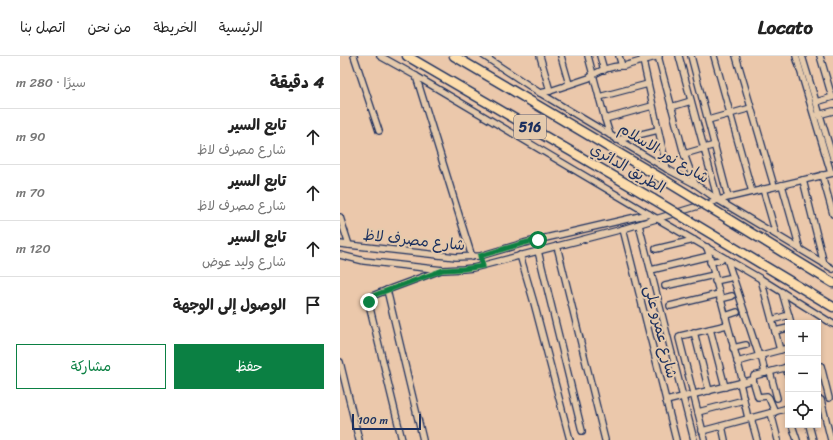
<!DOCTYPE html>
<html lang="ar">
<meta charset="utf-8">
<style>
:root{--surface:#fff;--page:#f2f2f2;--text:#222;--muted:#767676;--line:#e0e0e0;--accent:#0b8043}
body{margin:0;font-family:Sriracha,"Playpen Sans Arabic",sans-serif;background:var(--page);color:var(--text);direction:rtl}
.controls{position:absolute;right:12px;bottom:12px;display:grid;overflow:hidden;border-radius:0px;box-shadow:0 2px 6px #0003}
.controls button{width:36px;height:36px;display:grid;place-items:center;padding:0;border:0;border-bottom:1px solid var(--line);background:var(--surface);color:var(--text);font:20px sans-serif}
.scale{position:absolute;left:12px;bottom:10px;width:69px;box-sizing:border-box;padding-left:4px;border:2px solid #1b2f5e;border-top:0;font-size:11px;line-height:14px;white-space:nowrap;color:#1b2f5e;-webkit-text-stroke:3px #e5caac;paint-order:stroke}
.stop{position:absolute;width:12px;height:12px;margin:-9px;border:3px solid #0b8043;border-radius:50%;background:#fff}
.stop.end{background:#0b8043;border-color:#fff;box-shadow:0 1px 4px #0008}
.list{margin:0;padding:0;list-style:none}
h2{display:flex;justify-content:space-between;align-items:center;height:52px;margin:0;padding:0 16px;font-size:17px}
h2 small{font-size:13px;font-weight:400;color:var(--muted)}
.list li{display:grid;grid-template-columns:26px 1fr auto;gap:12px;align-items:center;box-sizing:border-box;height:56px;padding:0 16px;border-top:1px solid var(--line)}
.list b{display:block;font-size:15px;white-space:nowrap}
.list p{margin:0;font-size:13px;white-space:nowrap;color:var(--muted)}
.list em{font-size:13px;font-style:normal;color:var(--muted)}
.actions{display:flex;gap:8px;padding:12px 16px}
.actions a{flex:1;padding:9px 0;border:1px solid var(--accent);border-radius:0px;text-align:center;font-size:14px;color:var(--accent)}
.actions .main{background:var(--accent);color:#fff}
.icon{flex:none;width:22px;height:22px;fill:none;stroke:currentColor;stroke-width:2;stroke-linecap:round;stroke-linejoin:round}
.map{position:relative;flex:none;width:493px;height:384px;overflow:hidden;direction:ltr}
header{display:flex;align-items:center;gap:24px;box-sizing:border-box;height:56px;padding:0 20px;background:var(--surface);border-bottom:1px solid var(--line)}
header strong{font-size:19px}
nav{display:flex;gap:22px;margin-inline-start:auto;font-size:14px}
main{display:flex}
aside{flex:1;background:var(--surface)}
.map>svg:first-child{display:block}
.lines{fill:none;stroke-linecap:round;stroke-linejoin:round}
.minor-casing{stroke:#1b2f5e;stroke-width:8}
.highway-casing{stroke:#1b2f5e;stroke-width:11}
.minor{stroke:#e5caac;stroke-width:5.5}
.highway{stroke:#fcdcac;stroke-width:8}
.highway-bridge-casing{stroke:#1b2f5e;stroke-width:11;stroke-linecap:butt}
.highway-bridge{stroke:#fcdcac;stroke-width:8}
.route{stroke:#0b8043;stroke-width:5}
.labels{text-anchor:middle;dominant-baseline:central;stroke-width:4;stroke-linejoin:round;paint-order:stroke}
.shield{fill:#e5caac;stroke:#585e75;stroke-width:1}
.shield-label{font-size:14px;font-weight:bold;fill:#1b2f5e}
.street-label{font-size:15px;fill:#1b2f5e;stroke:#e5caac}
</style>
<header>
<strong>Locato</strong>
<nav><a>الرئيسية</a><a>الخريطة</a><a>من نحن</a><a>اتصل بنا</a></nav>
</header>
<main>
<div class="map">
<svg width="493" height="384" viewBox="0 0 493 384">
<rect width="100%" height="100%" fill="#ebc8ab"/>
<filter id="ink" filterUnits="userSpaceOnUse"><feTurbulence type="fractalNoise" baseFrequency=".025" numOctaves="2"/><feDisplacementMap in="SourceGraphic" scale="8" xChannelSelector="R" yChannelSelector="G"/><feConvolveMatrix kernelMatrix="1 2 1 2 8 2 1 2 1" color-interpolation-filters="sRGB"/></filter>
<g filter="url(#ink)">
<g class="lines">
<defs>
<g id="minor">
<polyline points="14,0 39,75"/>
<polyline points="40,0 76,20 309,158 421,223 493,268"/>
<polyline points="144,0 200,37 327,113 355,128 378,144 493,213"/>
<polyline points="200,0 210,35"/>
<polyline points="221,0 229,28"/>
<polyline points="248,0 265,63 270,79"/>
<polyline points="260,0 264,14"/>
<polyline points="279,0 282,10"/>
<polyline points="302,0 327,113"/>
<polyline points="318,0 344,98 355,128"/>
<polyline points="339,0 378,144"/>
<polyline points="351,0 388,141"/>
<polyline points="374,0 412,136"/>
<polyline points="396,0 434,130"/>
<polyline points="456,0 491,117"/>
<polyline points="462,0 493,102"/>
<polyline points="480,0 492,41"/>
<polyline points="76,20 132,201"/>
<path d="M 200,37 L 210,35 L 249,22 C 257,15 273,9 284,10 L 319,0"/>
<polyline points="259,41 308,28"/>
<polyline points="476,46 493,41"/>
<polyline points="331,51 351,45"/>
<polyline points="478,59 493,55"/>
<polyline points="265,63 312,50"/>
<polyline points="368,64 411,52"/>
<polyline points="277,84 318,74"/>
<polyline points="344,98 375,89"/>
<polyline points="482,119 493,158"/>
<polyline points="463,124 484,208"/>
<polyline points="442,129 460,193"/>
<polyline points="423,133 436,178"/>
<polyline points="0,161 9,189"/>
<polyline points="299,169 354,384"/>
<polyline points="283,173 336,384"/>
<polyline points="0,188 116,201 140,200 184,187 309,158"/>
<polyline points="217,190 265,384"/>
<polyline points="367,191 403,326"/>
<polyline points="316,193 354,184"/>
<polyline points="198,195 242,375"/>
<polyline points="0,199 24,205 103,214 123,213 133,212 283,173 378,144 493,117"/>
<polyline points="180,199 194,247 230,384"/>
<polyline points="387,203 419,300"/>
<polyline points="370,206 381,204"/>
<polyline points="311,214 369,200"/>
<polyline points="421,223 440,294"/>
<polyline points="375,225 389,222"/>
<polyline points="325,230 374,219"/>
<polyline points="47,234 83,384"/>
<polyline points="442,236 451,267"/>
<polyline points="380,243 392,240"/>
<polyline points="330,250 379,238"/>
<polyline points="385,260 397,256"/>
<polyline points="432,264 449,259"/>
<polyline points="370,273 385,331"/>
<polyline points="435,275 448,272"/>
<polyline points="354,276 369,335"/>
<polyline points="393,292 406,289"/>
<polyline points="421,299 425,317"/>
<polyline points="0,306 19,384"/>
<polyline points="397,306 419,300 421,299 448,292"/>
<polyline points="481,310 489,342"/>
<polyline points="446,311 448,319"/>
<polyline points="430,316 437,342"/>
<polyline points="413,324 418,341 427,340 429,342 435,356"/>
<polyline points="400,327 408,362"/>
<polyline points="481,344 491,384"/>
<polyline points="326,345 412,324 413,324 414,320 448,311"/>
<polyline points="358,356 404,344"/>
<polyline points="431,357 438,384"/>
<polyline points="411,362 417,384"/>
<polyline points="452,369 457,384"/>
<polyline points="469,369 473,384"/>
<polyline points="382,370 385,384"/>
<polyline points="362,375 448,352"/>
<polyline points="62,384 28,244 32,240 47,234 101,214"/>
<polyline points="365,384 339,282 340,280 387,269"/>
</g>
<g id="highway">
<polyline points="67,0 313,143"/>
<polyline points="114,0 326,125"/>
<polyline points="367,150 493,227"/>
<polyline points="348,164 493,251"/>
</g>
</defs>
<use href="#minor" class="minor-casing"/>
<use href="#highway" class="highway-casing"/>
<use href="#minor" class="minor"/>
<use href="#highway" class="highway"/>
<defs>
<g id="highway-bridge">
<polyline points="326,125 367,150"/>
<polyline points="313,143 348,164"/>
</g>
</defs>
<use href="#highway-bridge" class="highway-bridge-casing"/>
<use href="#highway-bridge" class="highway-bridge"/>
</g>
</g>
<g class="lines" filter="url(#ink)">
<polyline class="route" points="29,246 29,242 32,240 103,214 123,213 143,210 140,200 184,187 198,184"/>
</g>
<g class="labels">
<rect class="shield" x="174" y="59" width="32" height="24" rx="3"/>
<g class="shield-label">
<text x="190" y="71">516</text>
</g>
<g class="street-label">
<text transform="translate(324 97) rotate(31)">شارع نور الاسلام</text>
<text transform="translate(288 112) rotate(30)">الطريق الدائري</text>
<text transform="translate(74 184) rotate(6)">شارع مصرف لاظ</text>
<text transform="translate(321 276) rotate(76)">شارع عمرو على</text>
</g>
</g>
</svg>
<div class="controls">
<button>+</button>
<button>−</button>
<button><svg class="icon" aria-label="locate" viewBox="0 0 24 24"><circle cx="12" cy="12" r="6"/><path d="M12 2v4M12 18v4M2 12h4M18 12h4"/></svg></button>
</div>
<div class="scale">100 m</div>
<div class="stop" style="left:198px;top:184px"></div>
<div class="stop end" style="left:29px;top:246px"></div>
</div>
<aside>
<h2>4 دقيقة<small>سيرًا · 280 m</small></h2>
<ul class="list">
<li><svg class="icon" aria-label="ahead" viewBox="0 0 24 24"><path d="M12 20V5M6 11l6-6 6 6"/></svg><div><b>تابع السير</b><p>شارع مصرف لاظ</p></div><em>90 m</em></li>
<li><svg class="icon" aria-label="ahead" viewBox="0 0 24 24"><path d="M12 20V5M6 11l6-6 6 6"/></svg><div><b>تابع السير</b><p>شارع مصرف لاظ</p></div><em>70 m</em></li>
<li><svg class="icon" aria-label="ahead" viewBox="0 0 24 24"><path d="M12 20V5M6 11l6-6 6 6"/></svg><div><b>تابع السير</b><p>شارع وليد عوض</p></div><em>120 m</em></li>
<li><svg class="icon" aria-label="arrive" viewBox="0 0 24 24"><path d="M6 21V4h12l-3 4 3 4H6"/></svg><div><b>الوصول إلى الوجهة</b></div></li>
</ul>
<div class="actions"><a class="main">حفظ</a><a>مشاركة</a></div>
</aside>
</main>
